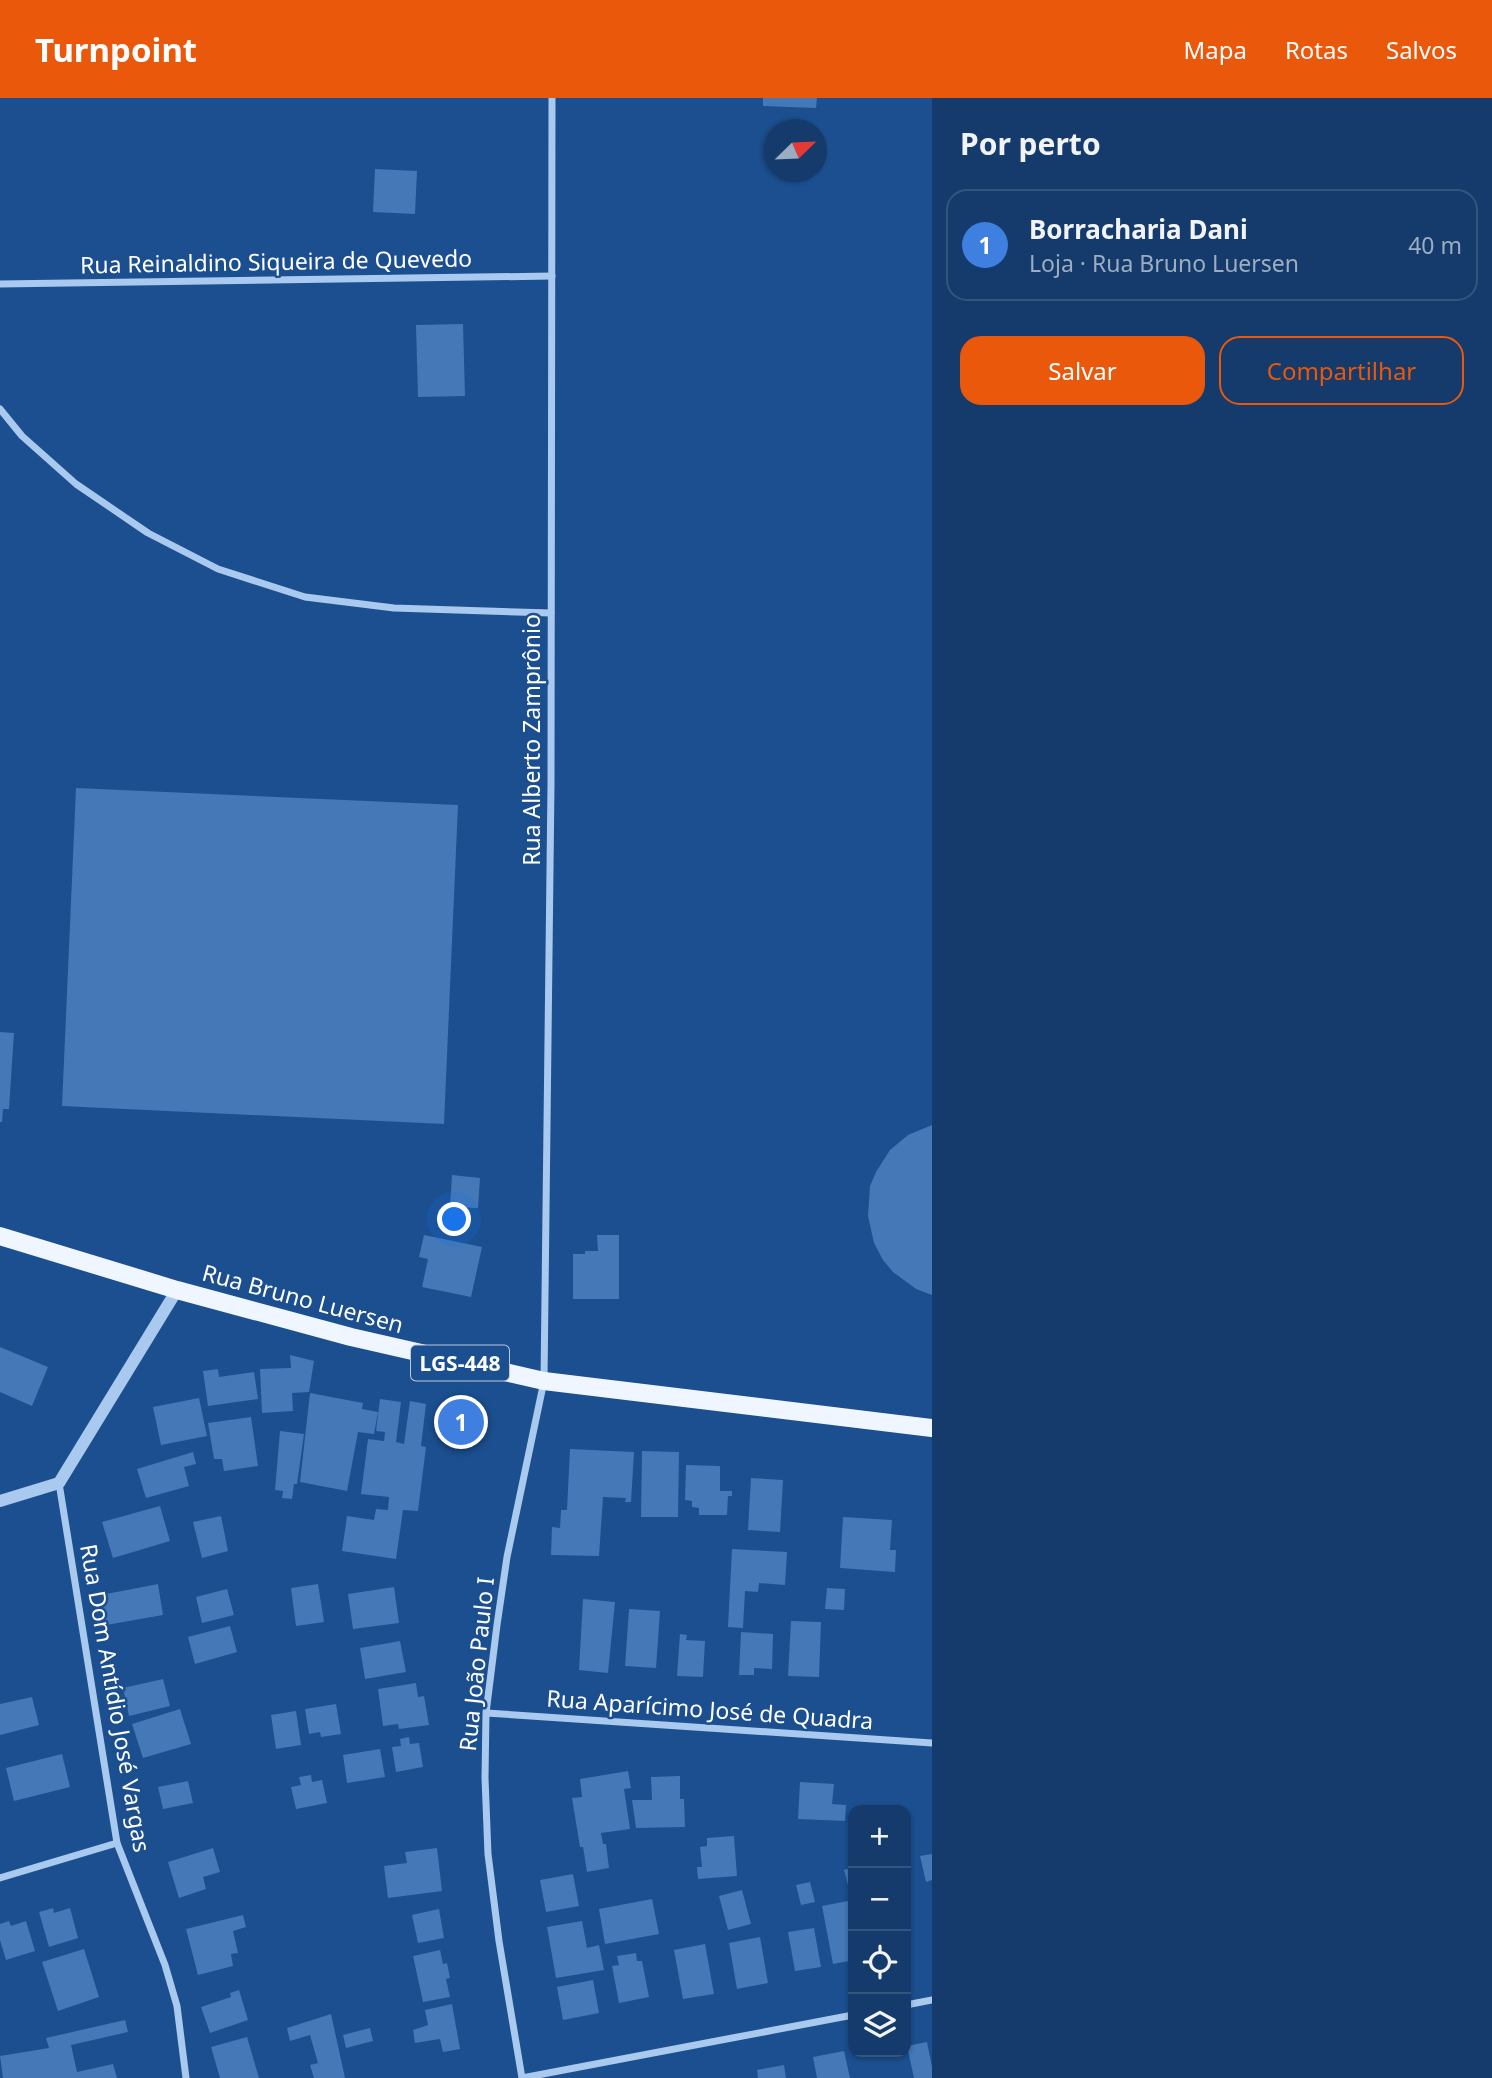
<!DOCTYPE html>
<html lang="pt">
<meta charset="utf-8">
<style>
:root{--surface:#143b6b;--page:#1d4271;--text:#f1f3f6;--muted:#9dadc1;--line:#33557e;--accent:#ea580c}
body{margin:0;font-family:"Noto Sans",sans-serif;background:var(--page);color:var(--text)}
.controls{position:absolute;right:21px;bottom:21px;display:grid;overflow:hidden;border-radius:14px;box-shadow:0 2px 5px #0004}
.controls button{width:63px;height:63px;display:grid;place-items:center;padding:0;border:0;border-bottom:2px solid var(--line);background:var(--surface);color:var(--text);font:35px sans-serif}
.compass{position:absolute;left:764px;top:21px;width:63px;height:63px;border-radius:50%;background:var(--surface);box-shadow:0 2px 5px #0004;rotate:67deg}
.you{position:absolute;left:455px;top:1122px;width:24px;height:24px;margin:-18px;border:5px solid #fff;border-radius:50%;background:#1a73e8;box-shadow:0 0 0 10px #1a73e833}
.badge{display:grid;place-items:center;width:46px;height:46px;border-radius:50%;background:var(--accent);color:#fff;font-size:23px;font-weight:700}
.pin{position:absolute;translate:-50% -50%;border:4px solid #fff;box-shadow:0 2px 7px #0006}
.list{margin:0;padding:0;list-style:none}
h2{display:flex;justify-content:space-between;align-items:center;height:91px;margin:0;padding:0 28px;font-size:30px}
h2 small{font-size:23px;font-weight:400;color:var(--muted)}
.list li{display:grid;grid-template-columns:46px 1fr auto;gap:21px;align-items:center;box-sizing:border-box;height:112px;margin:0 14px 14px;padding:0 14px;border:2px solid var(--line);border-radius:21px}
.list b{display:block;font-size:26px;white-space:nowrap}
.list p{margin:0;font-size:23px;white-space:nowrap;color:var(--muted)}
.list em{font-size:23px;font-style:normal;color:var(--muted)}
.actions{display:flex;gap:14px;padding:21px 28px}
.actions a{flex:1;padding:16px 0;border:2px solid var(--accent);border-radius:21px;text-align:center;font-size:24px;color:var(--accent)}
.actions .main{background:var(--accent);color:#fff}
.icon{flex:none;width:38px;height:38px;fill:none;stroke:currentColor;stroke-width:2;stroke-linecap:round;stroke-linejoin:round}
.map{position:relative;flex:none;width:932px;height:1980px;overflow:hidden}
header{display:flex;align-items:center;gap:42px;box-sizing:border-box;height:98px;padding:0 35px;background:var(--accent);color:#fff}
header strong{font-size:33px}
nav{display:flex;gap:38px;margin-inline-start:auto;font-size:24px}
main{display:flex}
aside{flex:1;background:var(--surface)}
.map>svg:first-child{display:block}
.building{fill:#4478b7}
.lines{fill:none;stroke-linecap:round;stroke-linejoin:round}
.minor{stroke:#a9c9ee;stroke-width:7}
.tertiary{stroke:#a9c9ee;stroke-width:12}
.primary{stroke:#f0f6ff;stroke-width:18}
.labels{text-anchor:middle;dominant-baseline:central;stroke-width:5;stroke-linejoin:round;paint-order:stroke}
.shield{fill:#1b4f8f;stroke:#bbcadd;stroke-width:2}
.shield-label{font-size:21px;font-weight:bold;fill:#fff}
.street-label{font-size:23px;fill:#fff;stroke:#1b4f8f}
</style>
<header>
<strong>Turnpoint</strong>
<nav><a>Mapa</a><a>Rotas</a><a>Salvos</a></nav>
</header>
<main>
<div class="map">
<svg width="932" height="1980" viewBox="0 0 932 1980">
<rect width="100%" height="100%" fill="#1b4f8f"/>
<g class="building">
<polygon points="763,0 817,0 816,10 763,8"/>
<polygon points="375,71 417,73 415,116 373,114"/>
<polygon points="463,226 465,298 418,299 416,227"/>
<polygon points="76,690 458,707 444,1026 62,1008"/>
<polygon points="0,934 14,935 9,1011 3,1011 2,1024 0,1024"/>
<polygon points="932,1027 932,1197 916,1191 893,1174 883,1162 874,1145 868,1118 870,1088 876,1074 890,1052 908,1037"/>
<polygon points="452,1077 480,1080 478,1110 450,1109"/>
<polygon points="424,1137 482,1149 471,1199 422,1189 428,1161 419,1159"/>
<polygon points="597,1137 619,1137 619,1201 573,1201 573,1156 585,1156 585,1153 598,1153"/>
<polygon points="0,1249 48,1269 32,1308 0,1294"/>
<polygon points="290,1257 314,1263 309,1294 292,1295 293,1313 262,1315 260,1271 291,1270"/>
<polygon points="218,1271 219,1279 254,1274 258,1301 208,1308 203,1273"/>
<polygon points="310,1295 363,1305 362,1311 378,1314 374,1336 358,1334 347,1393 300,1384"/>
<polygon points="199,1300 207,1338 161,1347 153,1309"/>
<polygon points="380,1301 401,1304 396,1344 404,1346 410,1303 426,1306 421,1348 426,1349 418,1413 403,1412 396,1461 342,1453 347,1418 374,1422 376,1411 388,1412 389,1399 361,1396 368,1341 384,1343 385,1334 376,1333"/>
<polygon points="251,1319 258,1368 224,1373 222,1361 214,1361 208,1325"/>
<polygon points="280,1333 304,1336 297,1386 294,1386 292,1401 282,1400 283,1393 275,1392"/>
<polygon points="570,1351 634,1354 631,1404 625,1404 626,1400 603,1399 599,1458 551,1457 552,1429 560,1430 561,1412 567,1412"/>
<polygon points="642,1353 679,1354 678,1419 641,1419"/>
<polygon points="193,1354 196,1366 184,1369 189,1388 146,1400 137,1371"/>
<polygon points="686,1367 720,1368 720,1393 732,1393 732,1398 728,1398 727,1417 699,1417 699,1410 692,1409 692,1403 685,1402"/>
<polygon points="751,1380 783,1382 780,1434 748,1432"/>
<polygon points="160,1408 170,1443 113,1460 102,1424"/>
<polygon points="221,1418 228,1453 202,1460 193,1424"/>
<polygon points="843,1419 892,1422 890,1452 896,1452 895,1474 840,1470"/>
<polygon points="732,1451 787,1454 785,1487 759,1485 758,1494 745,1493 743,1530 728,1529"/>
<polygon points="158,1486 163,1517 106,1527 101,1497"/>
<polygon points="318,1486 324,1524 296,1528 291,1490"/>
<polygon points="394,1489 399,1525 353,1531 348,1496"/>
<polygon points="827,1490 845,1491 844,1512 825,1511"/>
<polygon points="227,1491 234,1517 202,1525 196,1499"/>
<polygon points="583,1501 615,1504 608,1575 579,1572"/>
<polygon points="629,1511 660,1513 656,1570 625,1568"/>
<polygon points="791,1523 821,1524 819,1579 788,1578"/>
<polygon points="230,1528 237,1554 195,1566 188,1539"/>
<polygon points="741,1534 773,1536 772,1571 754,1570 754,1577 739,1577"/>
<polygon points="680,1536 687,1537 686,1542 705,1543 703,1579 677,1578"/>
<polygon points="400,1543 406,1574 365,1581 360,1550"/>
<polygon points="163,1581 170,1608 129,1618 123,1590"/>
<polygon points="416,1585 418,1599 424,1598 429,1627 399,1631 398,1626 383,1628 378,1591"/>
<polygon points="32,1599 39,1627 0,1637 0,1606"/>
<polygon points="336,1606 341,1636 321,1639 320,1634 309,1636 305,1611"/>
<polygon points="180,1611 191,1646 143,1660 132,1626"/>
<polygon points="296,1613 301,1647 276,1651 271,1617"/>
<polygon points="409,1639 410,1646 419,1645 423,1669 396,1674 392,1649 401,1648 400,1641"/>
<polygon points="380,1651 385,1679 347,1685 343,1657"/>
<polygon points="62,1656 70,1689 14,1703 6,1670"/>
<polygon points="628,1673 631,1690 624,1691 630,1731 601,1735 603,1746 606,1746 609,1770 587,1774 583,1749 580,1749 572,1700 582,1699 580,1681"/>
<polygon points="311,1677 312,1684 322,1682 327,1705 296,1711 291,1689 301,1687 299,1679"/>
<polygon points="680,1678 680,1701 684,1701 685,1729 636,1730 632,1702 652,1702 651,1679"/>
<polygon points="188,1683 193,1705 163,1711 158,1689"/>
<polygon points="800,1684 834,1686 832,1706 846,1707 845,1723 798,1721"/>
<polygon points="734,1738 737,1778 698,1781 697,1769 702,1769 700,1749 707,1748 707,1740"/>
<polygon points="213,1750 220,1774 203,1779 206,1791 179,1800 168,1764"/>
<polygon points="437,1750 442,1793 388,1800 384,1768 407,1765 405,1754"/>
<polygon points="932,1756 932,1782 926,1784 920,1758"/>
<polygon points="853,1769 853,1790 849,1791 844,1772"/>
<polygon points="573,1776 579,1808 546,1814 540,1782"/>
<polygon points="810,1784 815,1804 801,1807 796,1787"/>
<polygon points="742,1792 751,1826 728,1832 719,1798"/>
<polygon points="652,1801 659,1836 605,1846 599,1811"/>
<polygon points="853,1802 853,1868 850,1868 849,1863 833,1866 822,1808"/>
<polygon points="53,1810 54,1815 70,1810 78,1840 49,1849 39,1814"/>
<polygon points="439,1811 444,1840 418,1845 412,1817"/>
<polygon points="243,1817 246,1829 233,1833 238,1855 231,1856 233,1868 198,1877 186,1831"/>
<polygon points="9,1823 11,1828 26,1823 35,1853 6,1862 0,1842 0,1826"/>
<polygon points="582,1823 587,1850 599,1847 604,1872 556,1880 547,1829"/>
<polygon points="814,1830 821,1869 795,1873 788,1834"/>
<polygon points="760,1839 768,1885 737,1891 729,1845"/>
<polygon points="705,1846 714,1896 683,1901 674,1852"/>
<polygon points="84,1851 99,1899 58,1913 42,1864"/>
<polygon points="440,1852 443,1866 447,1865 450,1880 446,1881 450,1899 423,1904 413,1858"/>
<polygon points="636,1855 637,1863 642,1863 649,1899 619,1905 612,1868 619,1867 617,1858"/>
<polygon points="593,1882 599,1915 563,1922 557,1889"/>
<polygon points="239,1892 248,1922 210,1935 201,1909 231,1899 230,1895"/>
<polygon points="452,1906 460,1951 443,1954 440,1941 415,1945 413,1932 428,1927 425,1912"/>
<polygon points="331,1916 345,1980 314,1980 310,1967 318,1965 310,1937 290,1943 287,1930"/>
<polygon points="125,1922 128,1934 71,1947 77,1974 113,1966 117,1980 3,1980 0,1958 49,1950 46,1940"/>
<polygon points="370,1930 373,1943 346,1950 343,1937"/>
<polygon points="247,1939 259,1980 220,1980 211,1949"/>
<polygon points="927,1944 932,1969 932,1980 914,1980 907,1948"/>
<polygon points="844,1953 850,1980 817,1980 813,1959"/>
<polygon points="784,1967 786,1980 758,1980 757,1972"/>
</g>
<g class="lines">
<g class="minor">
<polyline points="552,0 551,686 544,1283 507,1459 497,1527 486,1615 485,1680 488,1756 499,1843 522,1980 853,1917"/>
<polyline points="0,186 552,178"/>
<polyline points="0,311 22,338 76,386 148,435 218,471 305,499 394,510 551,515"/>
<polyline points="59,1385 117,1745 165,1867 177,1908 186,1980"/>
<polyline points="486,1615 932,1645"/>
<polyline points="0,1780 117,1745"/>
<polyline points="906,1907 932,1902"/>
</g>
<polyline class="tertiary" points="0,1403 59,1385 177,1192"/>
<polyline class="primary" points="0,1138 177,1192 351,1239 544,1283 932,1330"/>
</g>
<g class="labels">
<rect class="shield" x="411" y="1247.5" width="98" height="35" rx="5"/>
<g class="shield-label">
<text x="460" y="1265">LGS-448</text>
</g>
<g class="street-label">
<text transform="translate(276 163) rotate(-1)">Rua Reinaldino Siqueira de Quevedo</text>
<text transform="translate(531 642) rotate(-90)">Rua Alberto Zamprônio</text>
<text transform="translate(303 1200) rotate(15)">Rua Bruno Luersen</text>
<text transform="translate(476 1566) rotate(-84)">Rua João Paulo I</text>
<text transform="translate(116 1600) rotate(80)">Rua Dom Antídio José Vargas</text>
<text transform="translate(710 1611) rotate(4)">Rua Aparícimo José de Quadra</text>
</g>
</g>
</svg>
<div class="controls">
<button>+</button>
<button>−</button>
<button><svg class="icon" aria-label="locate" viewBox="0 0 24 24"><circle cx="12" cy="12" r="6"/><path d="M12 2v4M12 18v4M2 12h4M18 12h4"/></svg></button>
<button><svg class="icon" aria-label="layers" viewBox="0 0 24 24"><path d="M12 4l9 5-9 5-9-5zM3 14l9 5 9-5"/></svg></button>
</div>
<svg class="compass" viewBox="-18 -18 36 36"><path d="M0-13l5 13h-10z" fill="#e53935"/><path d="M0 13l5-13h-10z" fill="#9dadc1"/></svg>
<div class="you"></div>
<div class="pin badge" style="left:461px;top:1324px;background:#3f7fe0">1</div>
</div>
<aside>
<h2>Por perto<small></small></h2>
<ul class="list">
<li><span class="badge" style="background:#3f7fe0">1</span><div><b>Borracharia Dani</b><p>Loja · Rua Bruno Luersen</p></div><em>40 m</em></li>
</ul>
<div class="actions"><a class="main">Salvar</a><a>Compartilhar</a></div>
</aside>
</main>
